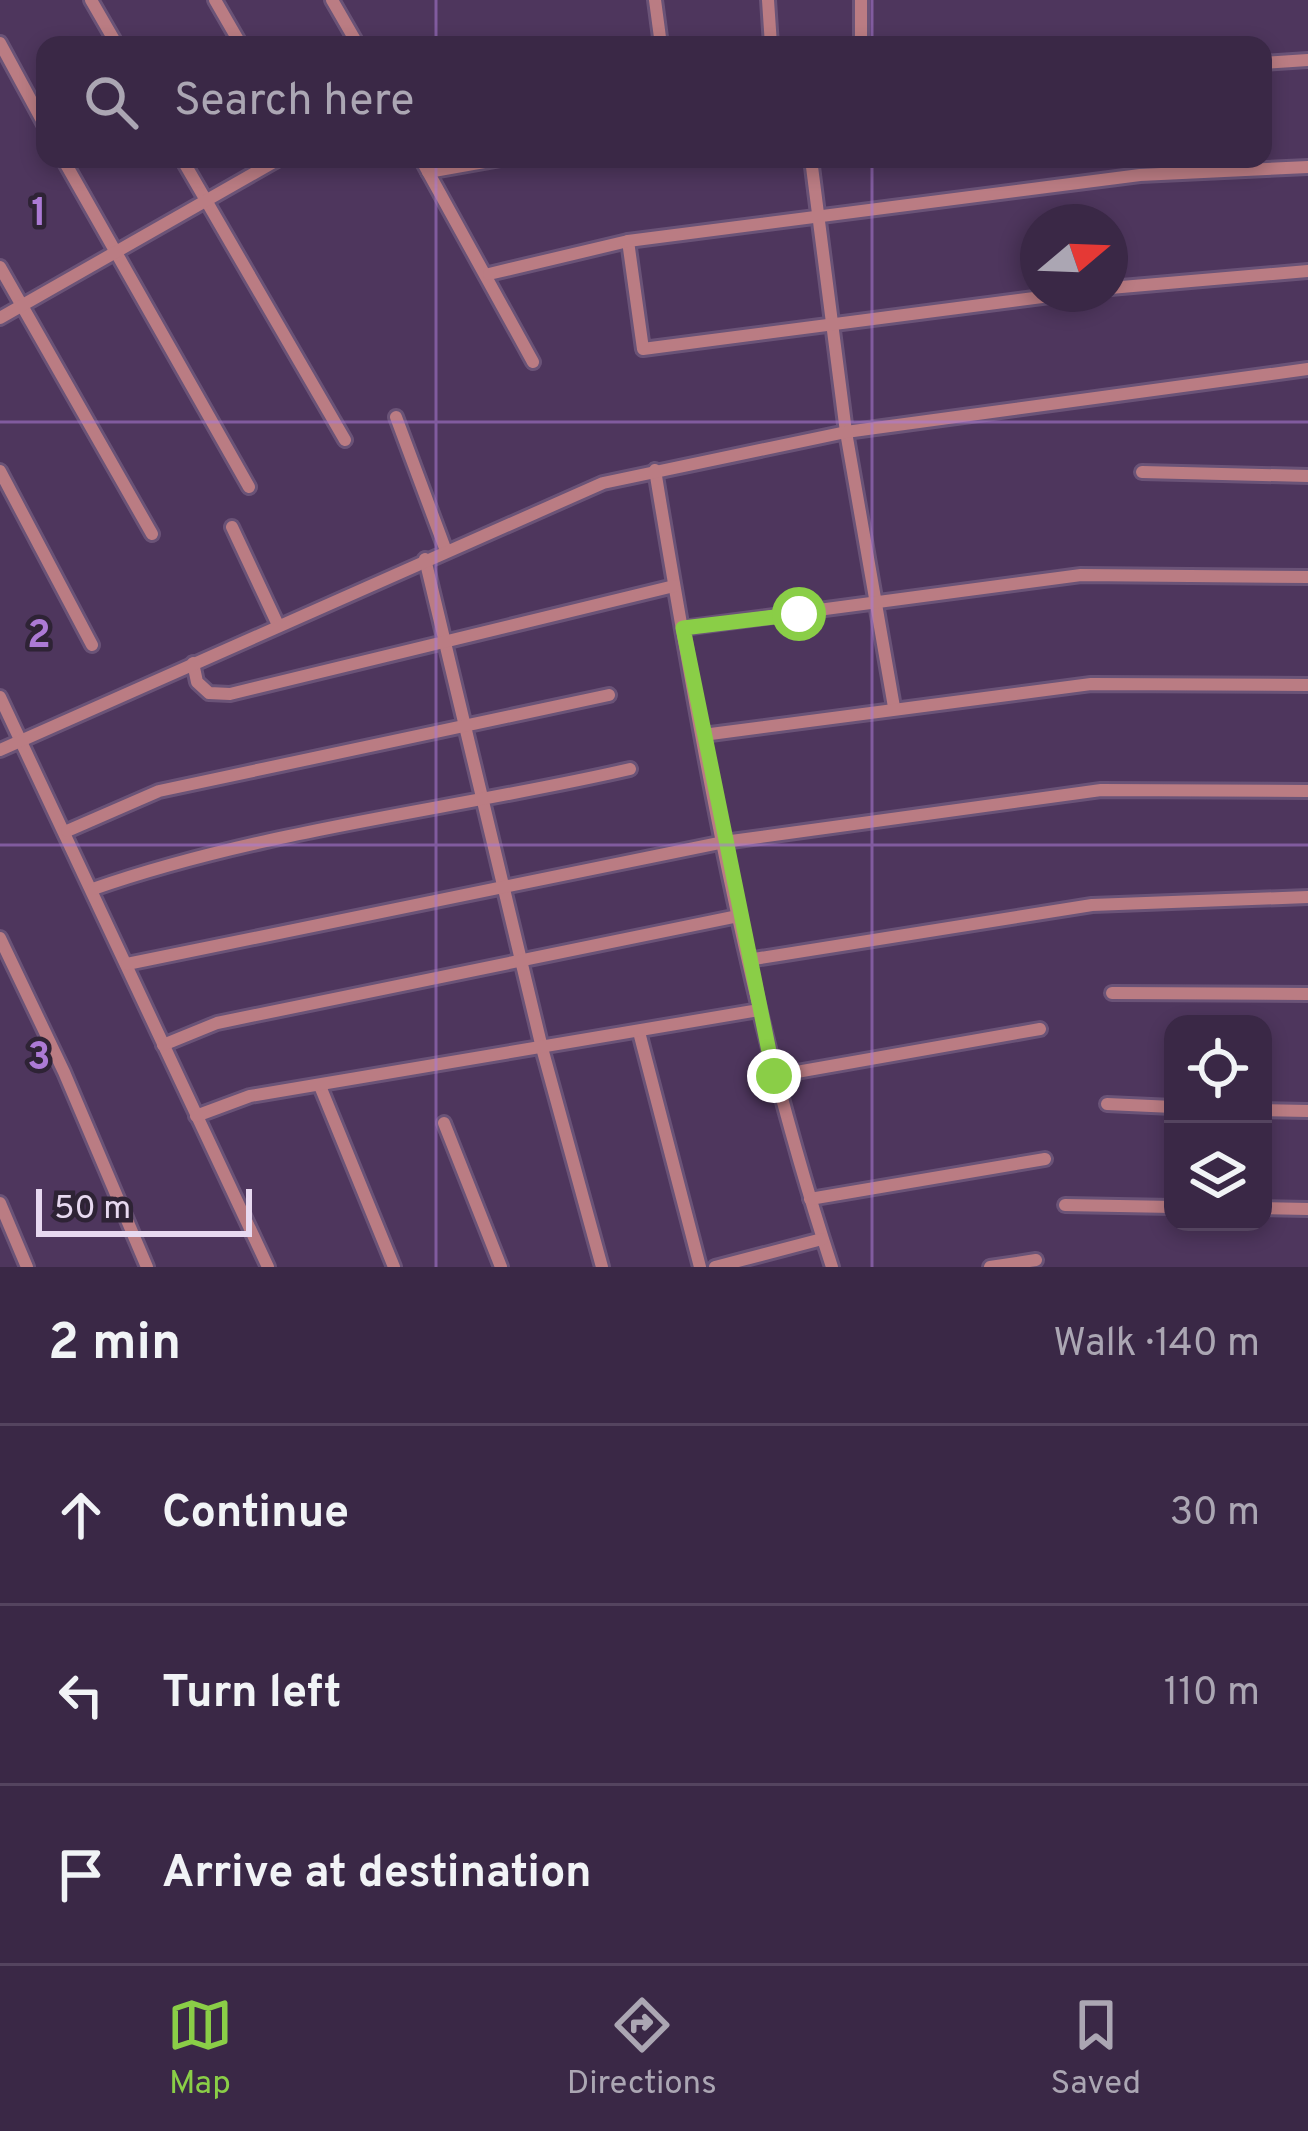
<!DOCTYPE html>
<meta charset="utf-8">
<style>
:root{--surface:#3a2846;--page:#453451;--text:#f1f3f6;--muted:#aba6b3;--line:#54445f;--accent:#8ace47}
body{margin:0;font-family:Overpass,sans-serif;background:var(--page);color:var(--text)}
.controls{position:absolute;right:36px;bottom:36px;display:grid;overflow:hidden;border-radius:24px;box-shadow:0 6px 18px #0003}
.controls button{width:108px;height:108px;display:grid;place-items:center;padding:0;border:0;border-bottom:3px solid var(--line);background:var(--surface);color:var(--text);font:60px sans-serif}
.compass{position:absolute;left:1020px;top:204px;width:108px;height:108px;border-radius:50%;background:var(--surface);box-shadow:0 6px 18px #0003;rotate:71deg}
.scale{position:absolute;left:36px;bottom:30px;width:216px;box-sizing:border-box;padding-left:12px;border:6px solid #e7d9f0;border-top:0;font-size:33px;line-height:42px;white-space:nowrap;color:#e7d9f0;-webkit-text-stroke:9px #2e2335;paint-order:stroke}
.stop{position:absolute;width:36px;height:36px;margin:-27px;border:9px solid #8ace47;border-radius:50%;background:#fff}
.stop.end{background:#8ace47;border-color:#fff;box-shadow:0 3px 12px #0008}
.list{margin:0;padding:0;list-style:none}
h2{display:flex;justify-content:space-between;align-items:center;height:156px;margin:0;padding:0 48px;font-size:51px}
h2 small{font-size:39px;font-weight:400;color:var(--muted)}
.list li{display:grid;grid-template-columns:78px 1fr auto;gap:36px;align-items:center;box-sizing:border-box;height:180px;padding:0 48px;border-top:3px solid var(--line)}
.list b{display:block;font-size:45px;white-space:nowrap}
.list em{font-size:39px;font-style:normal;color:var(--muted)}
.icon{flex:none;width:66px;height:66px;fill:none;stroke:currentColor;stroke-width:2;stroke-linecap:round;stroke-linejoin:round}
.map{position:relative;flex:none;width:1308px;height:1267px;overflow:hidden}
.search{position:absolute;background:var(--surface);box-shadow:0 6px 18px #0003;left:36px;right:36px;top:36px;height:132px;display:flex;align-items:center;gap:30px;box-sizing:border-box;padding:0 42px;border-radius:24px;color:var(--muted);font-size:45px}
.sheet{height:696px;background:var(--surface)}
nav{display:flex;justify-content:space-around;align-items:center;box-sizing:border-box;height:168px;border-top:3px solid var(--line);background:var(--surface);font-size:33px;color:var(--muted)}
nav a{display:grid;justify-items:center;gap:6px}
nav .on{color:var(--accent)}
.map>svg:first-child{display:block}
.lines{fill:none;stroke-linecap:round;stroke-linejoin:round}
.street-casing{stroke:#6a5377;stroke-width:18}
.street{stroke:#ba7c83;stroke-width:12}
.route{stroke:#8ace47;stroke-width:15}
.grid{fill:none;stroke:#ac7ad5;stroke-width:3;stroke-opacity:0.55}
.grid-label{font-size:39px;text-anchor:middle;font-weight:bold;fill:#ac7ad5;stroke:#2e2335;stroke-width:9;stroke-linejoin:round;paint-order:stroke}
</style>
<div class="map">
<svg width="1308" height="1267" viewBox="0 0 1308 1267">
<rect width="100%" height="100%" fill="#4e365d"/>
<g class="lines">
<defs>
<g id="street">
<polyline points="91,0 117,45"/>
<polyline points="215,0 241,45"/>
<polyline points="332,0 358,45"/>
<polyline points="655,0 661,45"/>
<polyline points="768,0 771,45"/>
<polyline points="861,0 861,45"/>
<polyline points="0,43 45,126"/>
<polyline points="1263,63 1308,60"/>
<polyline points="63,159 249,487"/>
<polyline points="182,159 345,440"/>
<polyline points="421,159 533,362"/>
<polyline points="811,159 846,432 894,707"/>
<polyline points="428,172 501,159"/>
<polyline points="628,241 643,349 1065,294"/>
<polyline points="0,267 152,534"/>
<polyline points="489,274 628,241 1140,175 1308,167"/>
<polyline points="1110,288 1308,271"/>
<polyline points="0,318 279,159"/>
<polyline points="396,417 446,551"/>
<path d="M 655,470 C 699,738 747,1008 832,1267"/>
<polyline points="0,471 92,645"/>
<polyline points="1142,472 1308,476"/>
<polyline points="232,527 278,625"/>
<polyline points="425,559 542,1048 602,1267"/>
<polyline points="683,628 1081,575 1308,577"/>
<polyline points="193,663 197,682 209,693 230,694 674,586"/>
<polyline points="0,697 268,1267"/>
<polyline points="703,735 1091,684 1308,685"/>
<polyline points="0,750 603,483 846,432 1308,369"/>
<polyline points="67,831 159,791 609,695"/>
<path d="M 93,889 C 265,829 452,810 630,769"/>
<polyline points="0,938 64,1072 147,1267"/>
<polyline points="748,960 1092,905 1308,897"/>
<polyline points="127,964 724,842 1101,790 1308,791"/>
<polyline points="1112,993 1308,994"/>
<polyline points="639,1032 700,1267"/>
<polyline points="163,1045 217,1023 738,916"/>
<polyline points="774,1076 1040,1029"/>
<polyline points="320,1086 394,1267"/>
<polyline points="1107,1104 1173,1107"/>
<polyline points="1263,1110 1308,1111"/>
<polyline points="196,1116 250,1096 759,1010"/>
<polyline points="444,1123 501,1267"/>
<polyline points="810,1199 1045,1159"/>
<polyline points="0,1203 27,1267"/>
<polyline points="1065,1205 1173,1207"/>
<polyline points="1263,1208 1308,1209"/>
<polyline points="715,1267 822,1239"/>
<polyline points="990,1267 1036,1260"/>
</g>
</defs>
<use href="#street" class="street-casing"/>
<use href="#street" class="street"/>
</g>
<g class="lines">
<polyline class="route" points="774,1076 683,628 799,614"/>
</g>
<path class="grid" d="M 436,0 L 436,45M 872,0 L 872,45M 436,159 L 436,1267M 872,159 L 872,1267M 0,422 L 1308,422M 0,845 L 1308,845"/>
<g class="grid-label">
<text x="39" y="225">1</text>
<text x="39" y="647">2</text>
<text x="39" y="1069">3</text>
</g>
</svg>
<div class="controls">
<button><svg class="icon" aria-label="locate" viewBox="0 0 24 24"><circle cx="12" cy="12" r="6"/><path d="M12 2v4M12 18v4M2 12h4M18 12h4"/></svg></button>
<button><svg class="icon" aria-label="layers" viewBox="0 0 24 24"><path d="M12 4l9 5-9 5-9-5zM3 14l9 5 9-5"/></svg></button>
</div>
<svg class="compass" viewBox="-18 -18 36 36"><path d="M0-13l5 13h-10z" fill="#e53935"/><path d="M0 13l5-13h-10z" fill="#aba6b3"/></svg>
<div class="scale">50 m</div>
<div class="stop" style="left:799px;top:614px"></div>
<div class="stop end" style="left:774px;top:1076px"></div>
<div class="search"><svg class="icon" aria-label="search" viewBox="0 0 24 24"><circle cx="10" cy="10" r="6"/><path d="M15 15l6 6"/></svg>Search here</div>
</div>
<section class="sheet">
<h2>2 min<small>Walk · 140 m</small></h2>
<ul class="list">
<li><svg class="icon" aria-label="ahead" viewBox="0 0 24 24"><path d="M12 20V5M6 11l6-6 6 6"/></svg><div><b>Continue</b></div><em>30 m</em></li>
<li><svg class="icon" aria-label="left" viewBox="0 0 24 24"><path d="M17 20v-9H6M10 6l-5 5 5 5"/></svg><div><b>Turn left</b></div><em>110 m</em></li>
<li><svg class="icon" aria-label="arrive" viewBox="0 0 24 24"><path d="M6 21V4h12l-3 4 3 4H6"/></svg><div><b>Arrive at destination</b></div></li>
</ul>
</section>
<nav>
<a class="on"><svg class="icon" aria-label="map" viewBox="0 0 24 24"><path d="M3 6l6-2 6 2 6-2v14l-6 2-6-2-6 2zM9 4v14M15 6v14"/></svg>Map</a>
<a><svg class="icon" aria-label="directions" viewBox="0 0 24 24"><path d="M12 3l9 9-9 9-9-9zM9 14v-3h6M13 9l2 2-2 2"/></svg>Directions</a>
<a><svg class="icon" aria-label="saved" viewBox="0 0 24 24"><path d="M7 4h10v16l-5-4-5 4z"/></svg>Saved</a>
</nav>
